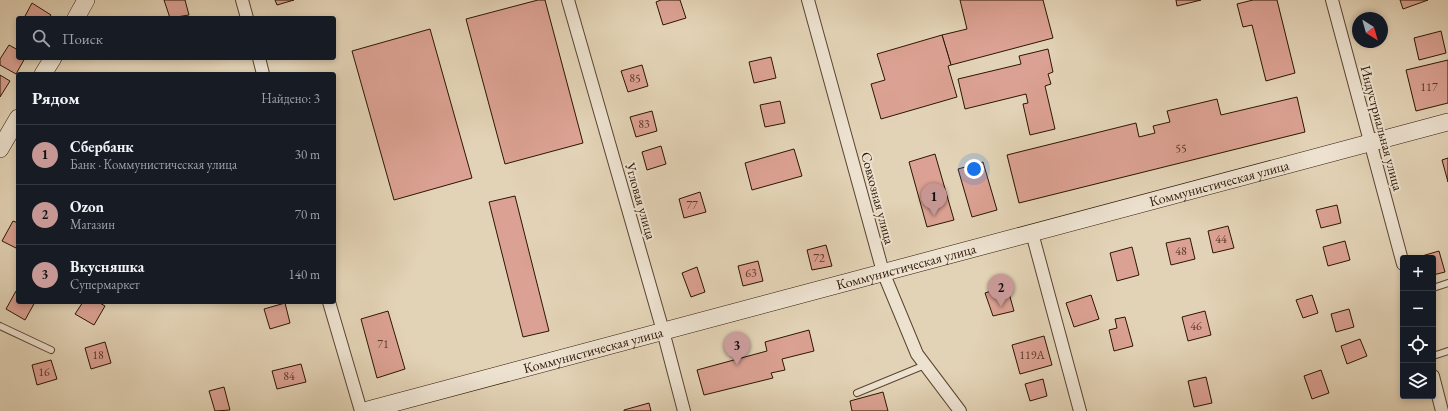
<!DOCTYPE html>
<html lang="ru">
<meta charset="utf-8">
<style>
:root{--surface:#171b24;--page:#242831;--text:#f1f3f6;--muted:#9ea1a6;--line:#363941;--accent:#c59692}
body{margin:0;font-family:"EB Garamond",serif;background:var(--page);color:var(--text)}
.controls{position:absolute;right:12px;bottom:12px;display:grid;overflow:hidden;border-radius:4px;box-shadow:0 2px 6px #0003}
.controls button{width:36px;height:36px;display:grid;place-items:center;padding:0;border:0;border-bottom:1px solid var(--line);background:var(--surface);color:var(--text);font:20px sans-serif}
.compass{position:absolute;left:1352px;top:12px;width:36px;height:36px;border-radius:50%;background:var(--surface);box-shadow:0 2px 6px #0003;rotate:143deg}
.you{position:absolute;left:974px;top:169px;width:14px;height:14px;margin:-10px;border:3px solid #fff;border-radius:50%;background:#1a73e8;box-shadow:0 0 0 6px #1a73e833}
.badge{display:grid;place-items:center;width:26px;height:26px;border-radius:50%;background:var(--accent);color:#111;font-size:13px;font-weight:700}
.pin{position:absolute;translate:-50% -33px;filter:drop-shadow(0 1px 2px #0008)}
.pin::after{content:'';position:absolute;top:21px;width:14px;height:12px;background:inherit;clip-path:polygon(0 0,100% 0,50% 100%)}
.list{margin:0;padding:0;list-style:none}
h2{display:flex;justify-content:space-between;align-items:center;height:52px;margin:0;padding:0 16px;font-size:17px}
h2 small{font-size:13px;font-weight:400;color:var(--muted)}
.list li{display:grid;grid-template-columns:26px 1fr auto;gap:12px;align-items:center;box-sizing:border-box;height:60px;padding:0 16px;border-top:1px solid var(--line)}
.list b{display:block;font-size:15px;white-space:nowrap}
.list p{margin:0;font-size:13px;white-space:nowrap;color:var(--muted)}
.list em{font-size:13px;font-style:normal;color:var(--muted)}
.icon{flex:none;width:22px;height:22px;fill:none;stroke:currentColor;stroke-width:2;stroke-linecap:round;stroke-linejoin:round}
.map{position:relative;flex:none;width:1448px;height:411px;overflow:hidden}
.search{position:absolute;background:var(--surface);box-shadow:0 2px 6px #0003;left:16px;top:16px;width:320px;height:44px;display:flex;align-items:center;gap:10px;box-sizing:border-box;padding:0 14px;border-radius:4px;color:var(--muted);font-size:15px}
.panel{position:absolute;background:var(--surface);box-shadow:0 2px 6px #0003;left:16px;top:72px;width:320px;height:232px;border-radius:4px}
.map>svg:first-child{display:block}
.building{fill:#dba192;stroke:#2c1504}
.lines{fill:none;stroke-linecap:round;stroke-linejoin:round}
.lane-casing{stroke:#5a4430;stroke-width:8}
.street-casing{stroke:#5a4430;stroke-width:14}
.secondary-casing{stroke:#2c1504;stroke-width:18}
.lane{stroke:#ede2d0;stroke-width:6}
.street{stroke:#ede2d0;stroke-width:12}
.secondary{stroke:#ede2d0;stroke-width:17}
.labels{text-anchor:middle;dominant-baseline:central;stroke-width:4;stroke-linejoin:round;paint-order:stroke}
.number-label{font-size:12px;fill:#583828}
.street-label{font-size:14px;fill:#2c1504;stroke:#ede2d0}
</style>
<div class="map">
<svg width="1448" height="411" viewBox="0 0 1448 411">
<rect width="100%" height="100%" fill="#e3d3b6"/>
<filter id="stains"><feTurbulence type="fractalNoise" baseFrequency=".005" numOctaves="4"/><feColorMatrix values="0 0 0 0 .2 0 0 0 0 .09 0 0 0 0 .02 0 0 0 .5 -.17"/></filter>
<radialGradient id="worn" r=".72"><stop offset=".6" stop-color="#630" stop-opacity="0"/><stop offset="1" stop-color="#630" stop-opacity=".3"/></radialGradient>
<g class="building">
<polygon points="164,0 185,0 189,15 170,18"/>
<polygon points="275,0 294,0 277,5"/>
<polygon points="538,0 545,0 583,143 505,164 466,19"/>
<polygon points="661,0 680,0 686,18 663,25 656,2"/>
<polygon points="960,0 1043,0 1053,38 951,65 942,35 967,29"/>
<polygon points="1176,0 1201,0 1177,6"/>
<polygon points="1253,0 1277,0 1295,73 1266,81 1252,25 1243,27 1237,4"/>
<polygon points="1400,0 1428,0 1403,9"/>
<polygon points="32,3 51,15 49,18 24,18"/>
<polygon points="430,29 472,178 394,200 352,51"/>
<polygon points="1441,31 1446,53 1419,60 1414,38"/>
<polygon points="942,35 951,65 948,66 957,97 881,119 871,84 885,80 877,54"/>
<polygon points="9,45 18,50 18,58 25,58 16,74 0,65 0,59"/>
<polygon points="1048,49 1053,72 1048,74 1051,84 1045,86 1055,129 1030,135 1023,104 1028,103 1026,94 965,109 958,79 1021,64 1019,56"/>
<polygon points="771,57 776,78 754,83 749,62"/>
<polygon points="1448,60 1448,103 1416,111 1406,70"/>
<polygon points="642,65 648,86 628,92 621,71"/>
<polygon points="0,75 10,81 0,97"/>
<polygon points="1297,97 1305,132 1019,203 1007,155 1136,123 1139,137 1155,133 1153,126 1170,122 1167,111 1217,99 1221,115"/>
<polygon points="780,101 785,123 765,127 760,105"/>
<polygon points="652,111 657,131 636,137 630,117"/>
<polygon points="661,146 666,164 647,170 642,152"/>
<polygon points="794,149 802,176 752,190 745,163"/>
<polygon points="935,154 954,220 927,227 909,162"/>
<polygon points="1448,158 1448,182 1442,160"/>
<polygon points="983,162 997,210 972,217 958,169"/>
<polygon points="700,192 706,212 684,218 679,199"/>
<polygon points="515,196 549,331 523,337 489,202"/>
<polygon points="1337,205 1341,223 1321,228 1316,210"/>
<polygon points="13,221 18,223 18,249 2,241"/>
<polygon points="1228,226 1234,248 1213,253 1208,231"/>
<polygon points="1190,238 1195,259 1171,265 1166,243"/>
<polygon points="1345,241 1350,260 1328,266 1323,247"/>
<polygon points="826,245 832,266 812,270 807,250"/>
<polygon points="1132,247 1139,275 1117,281 1110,253"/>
<polygon points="1439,251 1445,272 1433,275 1433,258 1415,258"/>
<polygon points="758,261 763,281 743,286 738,266"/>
<polygon points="697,267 705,292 691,297 682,273"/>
<polygon points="1007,286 1014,311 993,316 985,293"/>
<polygon points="16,291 18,292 18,302 35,302 25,320 6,309"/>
<polygon points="1091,295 1099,319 1074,327 1066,303"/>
<polygon points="1312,295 1318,313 1303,318 1296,300"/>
<polygon points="83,302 98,302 105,306 94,325 75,314"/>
<polygon points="285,303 290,323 270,329 264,309"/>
<polygon points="1349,309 1354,327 1336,332 1331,314"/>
<polygon points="388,311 405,369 377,378 361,319"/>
<polygon points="1205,311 1211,335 1188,341 1182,317"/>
<polygon points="1125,317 1133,346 1114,351 1109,330 1117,328 1115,319"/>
<polygon points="809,330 814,351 782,359 785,370 771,373 773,378 704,395 697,370 767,351 765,342"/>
<polygon points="1044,336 1052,365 1020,374 1012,345"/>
<polygon points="1360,339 1367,356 1347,364 1341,346"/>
<polygon points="105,342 111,363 91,369 85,348"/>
<polygon points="51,360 57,379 37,385 32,365"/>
<polygon points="301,364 306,382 277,389 272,371"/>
<polygon points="1321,370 1329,393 1312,399 1304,376"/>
<polygon points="1206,377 1212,403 1194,407 1188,381"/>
<polygon points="1043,379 1047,396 1030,401 1025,384"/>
<polygon points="224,387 230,410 215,411 209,391"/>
<polygon points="883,392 888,411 852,411 850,401"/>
<polygon points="649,403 651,411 624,411 624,410"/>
</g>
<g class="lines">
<defs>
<g id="lane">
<polyline points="1433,288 1448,283"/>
<polyline points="0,326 51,350"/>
<polyline points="1433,356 1448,351"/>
<polyline points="857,393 925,365"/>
</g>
<g id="street">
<polyline points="242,0 247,18"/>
<polyline points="568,0 663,331 684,411"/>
<polyline points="808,0 883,272 917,354 960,411"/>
<polyline points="1332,0 1403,264"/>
<polyline points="259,58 263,74"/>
<polyline points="1032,233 1080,411"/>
<polyline points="329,302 361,411"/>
<polyline points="1433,376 1442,411"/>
</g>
<g id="secondary">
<polyline points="76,18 86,0"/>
<polyline points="43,74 53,58"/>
<polyline points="0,149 18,118"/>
<path id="s1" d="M 364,411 L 1448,122"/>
</g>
</defs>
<use href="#lane" class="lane-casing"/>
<use href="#street" class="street-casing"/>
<use href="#secondary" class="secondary-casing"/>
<use href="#lane" class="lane"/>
<use href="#street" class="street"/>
<use href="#secondary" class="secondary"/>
</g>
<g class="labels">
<g class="number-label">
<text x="635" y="78">85</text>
<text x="1429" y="87">117</text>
<text x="644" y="124">83</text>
<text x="1181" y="148">55</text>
<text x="692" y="205">77</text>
<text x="1221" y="239">44</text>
<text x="1181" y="251">48</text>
<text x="819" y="258">72</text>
<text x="751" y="273">63</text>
<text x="1196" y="326">46</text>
<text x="383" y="344">71</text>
<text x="98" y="355">18</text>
<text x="1032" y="355">119А</text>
<text x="44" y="372">16</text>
<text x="289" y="376">84</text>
</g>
<g class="street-label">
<text transform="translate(1382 128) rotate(75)">Индустриальная улица</text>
<text stroke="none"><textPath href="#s1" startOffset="885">Коммунистическая улица</textPath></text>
<text transform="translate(878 198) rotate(75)">Совхозная улица</text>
<text transform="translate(641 201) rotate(74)">Угловая улица</text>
<text stroke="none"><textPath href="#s1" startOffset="561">Коммунистическая улица</textPath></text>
<text stroke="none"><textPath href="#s1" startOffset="237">Коммунистическая улица</textPath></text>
</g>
</g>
<rect width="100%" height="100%" filter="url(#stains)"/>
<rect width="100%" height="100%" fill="url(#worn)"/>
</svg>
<div class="controls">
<button>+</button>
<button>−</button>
<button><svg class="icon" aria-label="locate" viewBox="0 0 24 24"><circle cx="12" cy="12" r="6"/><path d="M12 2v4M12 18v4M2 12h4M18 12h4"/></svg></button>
<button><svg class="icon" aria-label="layers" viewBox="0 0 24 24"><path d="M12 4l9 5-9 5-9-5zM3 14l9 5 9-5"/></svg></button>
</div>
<svg class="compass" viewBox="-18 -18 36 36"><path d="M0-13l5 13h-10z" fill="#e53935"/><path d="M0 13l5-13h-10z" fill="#9ea1a6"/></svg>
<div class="you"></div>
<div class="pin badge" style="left:934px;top:216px">1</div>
<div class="pin badge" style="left:1001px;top:307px">2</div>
<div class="pin badge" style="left:737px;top:365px">3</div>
<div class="search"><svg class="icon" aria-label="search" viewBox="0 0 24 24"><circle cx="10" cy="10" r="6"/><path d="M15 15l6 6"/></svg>Поиск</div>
<section class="panel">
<h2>Рядом<small>Найдено: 3</small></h2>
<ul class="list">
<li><span class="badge">1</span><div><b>Сбербанк</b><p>Банк · Коммунистическая улица</p></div><em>30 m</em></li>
<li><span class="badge">2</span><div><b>Ozon</b><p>Магазин</p></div><em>70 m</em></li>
<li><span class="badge">3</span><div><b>Вкусняшка</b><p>Супермаркет</p></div><em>140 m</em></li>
</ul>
</section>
</div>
